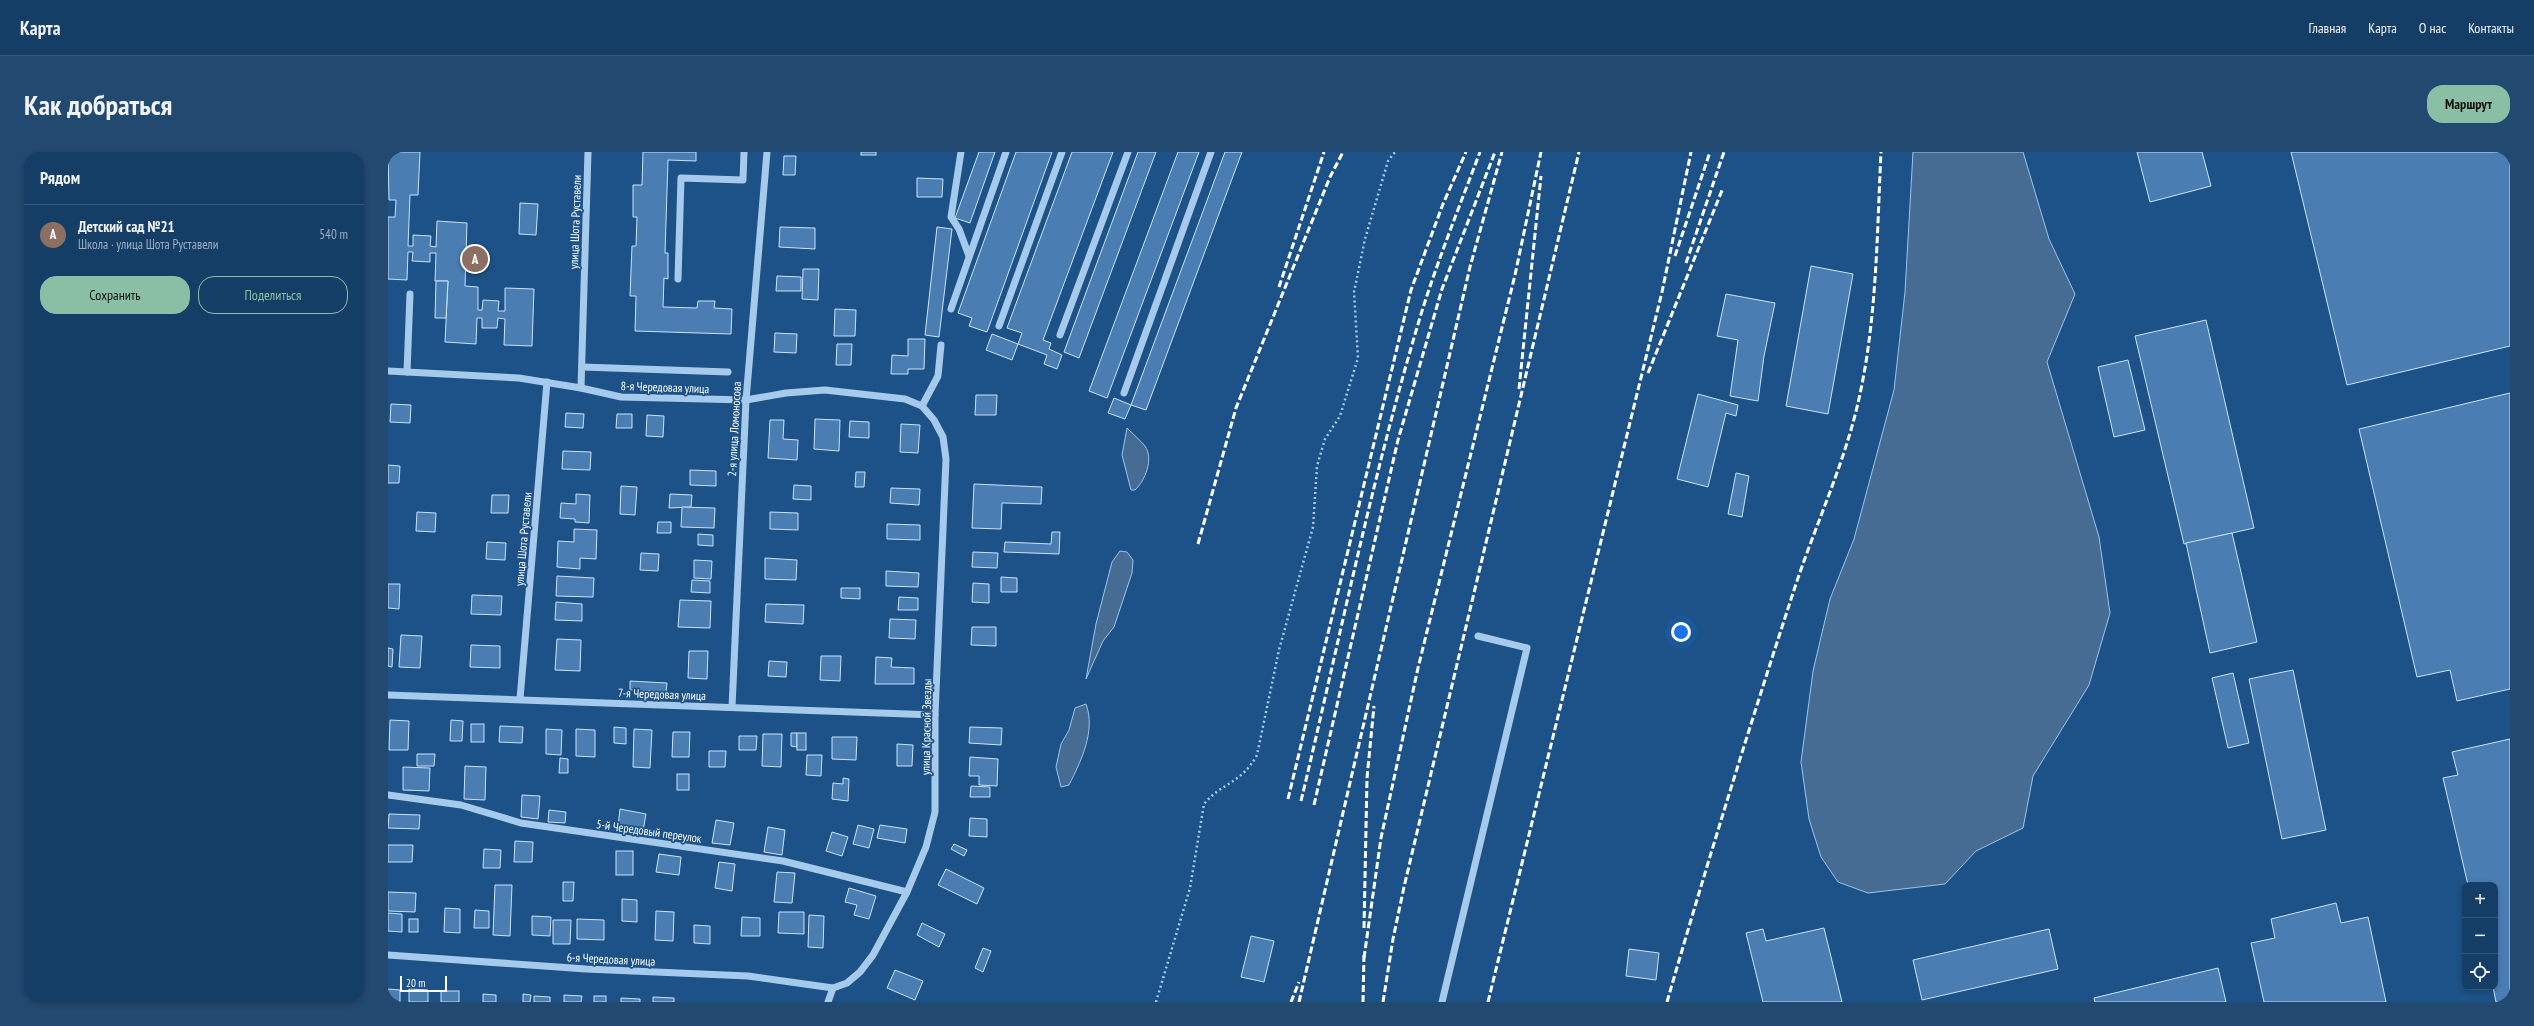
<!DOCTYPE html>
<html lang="ru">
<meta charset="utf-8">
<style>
:root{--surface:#153e66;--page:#22496f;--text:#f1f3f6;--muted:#9daebf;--line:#34577a;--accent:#8abfa5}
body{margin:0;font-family:"PT Sans Narrow",sans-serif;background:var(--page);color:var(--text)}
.controls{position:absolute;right:12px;bottom:12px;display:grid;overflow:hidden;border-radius:8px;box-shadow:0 2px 6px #0003}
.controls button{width:36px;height:36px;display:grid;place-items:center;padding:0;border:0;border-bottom:1px solid var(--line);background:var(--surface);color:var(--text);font:20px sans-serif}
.scale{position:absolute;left:12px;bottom:10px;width:47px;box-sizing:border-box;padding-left:4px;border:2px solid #fff;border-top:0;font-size:11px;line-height:14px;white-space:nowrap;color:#fff;-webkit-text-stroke:3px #1c5288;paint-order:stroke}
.you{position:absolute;left:1293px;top:480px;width:14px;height:14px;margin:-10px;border:3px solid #fff;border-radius:50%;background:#1a73e8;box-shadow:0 0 0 6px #1a73e833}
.badge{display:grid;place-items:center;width:26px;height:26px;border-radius:50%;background:var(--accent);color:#fff;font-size:13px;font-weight:700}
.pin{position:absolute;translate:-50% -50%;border:2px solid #fff;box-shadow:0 1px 4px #0006}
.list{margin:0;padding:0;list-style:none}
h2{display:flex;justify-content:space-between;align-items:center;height:52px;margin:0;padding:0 16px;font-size:17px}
h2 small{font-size:13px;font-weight:400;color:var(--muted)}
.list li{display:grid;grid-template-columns:26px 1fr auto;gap:12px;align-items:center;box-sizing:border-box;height:60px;padding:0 16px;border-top:1px solid var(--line)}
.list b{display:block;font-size:15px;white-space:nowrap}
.list p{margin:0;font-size:13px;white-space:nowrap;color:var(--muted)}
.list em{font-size:13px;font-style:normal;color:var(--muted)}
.actions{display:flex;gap:8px;padding:12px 16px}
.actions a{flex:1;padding:9px 0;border:1px solid var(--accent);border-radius:16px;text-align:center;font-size:14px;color:var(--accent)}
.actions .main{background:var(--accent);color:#111}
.icon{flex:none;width:22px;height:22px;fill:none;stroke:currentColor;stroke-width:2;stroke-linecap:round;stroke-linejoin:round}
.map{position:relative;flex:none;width:2122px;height:850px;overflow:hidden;border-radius:16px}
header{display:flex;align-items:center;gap:24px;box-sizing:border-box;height:56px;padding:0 20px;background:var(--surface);border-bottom:1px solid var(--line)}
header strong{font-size:19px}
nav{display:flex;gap:22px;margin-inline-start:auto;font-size:14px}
.intro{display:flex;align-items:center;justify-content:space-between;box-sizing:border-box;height:96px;padding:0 24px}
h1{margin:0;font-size:28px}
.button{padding:10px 18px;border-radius:16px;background:var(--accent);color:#111;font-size:14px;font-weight:700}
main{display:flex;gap:24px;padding:0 24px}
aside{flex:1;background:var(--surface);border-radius:16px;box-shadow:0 2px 6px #0003}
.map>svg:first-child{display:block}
.water{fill:#466c93;stroke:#99c5ed}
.building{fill:#4a7eb2;stroke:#cbe2f9}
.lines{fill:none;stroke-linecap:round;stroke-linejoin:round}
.path{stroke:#a6caec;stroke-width:2.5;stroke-dasharray:2 3;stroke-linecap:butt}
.minor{stroke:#a6caec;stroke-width:7}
.rail{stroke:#fff;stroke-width:3;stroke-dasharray:7 3;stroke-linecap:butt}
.labels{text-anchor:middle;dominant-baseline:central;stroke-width:3.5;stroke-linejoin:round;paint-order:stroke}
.street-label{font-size:12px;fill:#fff;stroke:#1c5288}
</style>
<header>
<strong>Карта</strong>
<nav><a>Главная</a><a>Карта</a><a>О нас</a><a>Контакты</a></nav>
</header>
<div class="intro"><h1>Как добраться</h1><a class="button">Маршрут</a></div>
<main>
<aside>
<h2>Рядом<small></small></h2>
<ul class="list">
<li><span class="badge" style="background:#8d6e63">A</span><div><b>Детский сад №21</b><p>Школа · улица Шота Руставели</p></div><em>540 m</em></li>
</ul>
<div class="actions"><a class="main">Сохранить</a><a>Поделиться</a></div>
</aside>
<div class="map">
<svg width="2122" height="850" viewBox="0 0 2122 850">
<rect width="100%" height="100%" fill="#1c5288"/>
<g class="water">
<polygon points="1525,0 1635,0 1661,87 1687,142 1659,210 1711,385 1722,461 1701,533 1645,624 1635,676 1588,699 1557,732 1480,741 1450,730 1433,705 1421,667 1413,610 1425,519 1442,447 1466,387 1506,238 1517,140"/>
<path d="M 739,276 C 745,282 752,288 757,294 C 766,307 757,329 747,338 L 743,338 L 734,303 Z"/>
<polygon points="732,399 739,400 745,408 744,421 726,475 715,489 698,527 708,472 724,410"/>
<path d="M 698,552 C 708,579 693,609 681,633 L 673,635 L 668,615 L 673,592 L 681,578 L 687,556 Z"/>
</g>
<g class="building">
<polygon points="0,0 32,0 30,43 22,43 20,94 25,94 25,83 43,84 42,94 48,95 49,69 79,71 77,134 90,135 90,158 94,158 95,148 111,149 110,159 117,159 117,136 146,137 144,194 116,193 117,167 110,166 109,176 94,176 94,166 89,166 88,192 57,190 60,129 47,129 48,101 42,101 42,110 24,109 25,100 20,100 19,128 0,127 0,65 7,65 8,48 1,48"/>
<polygon points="255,0 308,0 308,9 280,8 277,101 280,101 280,127 276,126 275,155 309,156 310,149 327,149 326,156 344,157 343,182 247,179 248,144 242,144 244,94 248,94 249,65 245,65 245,33 254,33"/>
<rect x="473" y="0" width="15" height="3"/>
<polygon points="591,0 607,0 582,71 567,66"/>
<polygon points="628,0 664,0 599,180 581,174 584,166 570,161"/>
<polygon points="684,0 725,0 655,188 663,191 661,197 674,203 669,217 656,212 659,203 630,192 634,181 619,176"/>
<polygon points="750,0 768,0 691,206 676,200"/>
<polygon points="790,0 811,0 719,246 701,239"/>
<polygon points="837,0 854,0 758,258 743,253"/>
<polygon points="1749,0 1814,0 1823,34 1762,50"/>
<polygon points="1903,0 2122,0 2122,194 1959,233"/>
<polygon points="396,4 408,4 407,23 395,23"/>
<polygon points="529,26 555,27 554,45 529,45"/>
<polygon points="132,51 150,52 148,83 131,82"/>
<polygon points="392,75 427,76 427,97 391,95"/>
<polygon points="549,75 564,77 551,185 537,183"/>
<polygon points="1423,114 1465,122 1440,262 1398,254"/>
<polygon points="415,117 431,117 430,148 414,147"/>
<polygon points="389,124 413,125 413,139 388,139"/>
<polygon points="48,129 60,129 58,166 47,166"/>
<polygon points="1338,142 1387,151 1376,204 1370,249 1342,244 1350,188 1329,184"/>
<polygon points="447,157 468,158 467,184 446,184"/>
<polygon points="1818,168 1866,376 1796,392 1747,184"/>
<polygon points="387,181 409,182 408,201 386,200"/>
<polygon points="604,182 630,192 624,208 598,198"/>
<polygon points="520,187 537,187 536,217 520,217 520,222 503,222 504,203 520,204"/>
<polygon points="449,192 464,192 463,213 448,213"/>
<polygon points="1740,208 1757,278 1726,285 1710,215"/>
<polygon points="2122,241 2122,537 2069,549 2062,518 2029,525 1971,277"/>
<polygon points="1310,242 1350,253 1348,264 1338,261 1320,335 1289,327"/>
<polygon points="588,243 609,243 608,263 587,263"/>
<polygon points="726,246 743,253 737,267 720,261"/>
<polygon points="3,252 23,253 22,271 2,270"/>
<polygon points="178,261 196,262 195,276 177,275"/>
<polygon points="229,262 244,262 244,276 228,276"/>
<polygon points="259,263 276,264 275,285 258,284"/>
<polygon points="427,267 452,268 451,299 426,297"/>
<polygon points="382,268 396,268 395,287 410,288 409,308 380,306"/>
<polygon points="462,269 481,270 481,286 461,285"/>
<polygon points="513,272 532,273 530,301 512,300"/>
<polygon points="175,299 203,300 202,318 174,317"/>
<polygon points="0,313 12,314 11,331 0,331"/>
<polygon points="302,318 328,319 328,334 302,333"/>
<polygon points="468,320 477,320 476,335 467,335"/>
<polygon points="1348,321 1361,324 1354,365 1340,362"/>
<polygon points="586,332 654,335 653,352 614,351 613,377 584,376"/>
<polygon points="406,333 423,334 423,348 405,347"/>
<polygon points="233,334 249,335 247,363 232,362"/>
<polygon points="503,336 532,337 531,353 502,351"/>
<polygon points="188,342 202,343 201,371 187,370 187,367 172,366 173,351 188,352"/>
<polygon points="282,342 304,343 303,355 281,356"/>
<polygon points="104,343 121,343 120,361 103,361"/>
<polygon points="294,355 327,356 326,376 293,375"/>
<polygon points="29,360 48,361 47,380 28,379"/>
<polygon points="382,360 410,361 410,378 382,377"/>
<polygon points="270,370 283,370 283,381 269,381"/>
<polygon points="499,372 532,373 532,388 499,387"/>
<polygon points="186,377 209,378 208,407 192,406 192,417 169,415 170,389 186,390"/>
<polygon points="664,380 672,380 671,402 616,400 617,390 663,392"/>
<polygon points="1844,381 1869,490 1822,501 1798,391"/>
<polygon points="310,382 325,383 325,394 310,393"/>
<polygon points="99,390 118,391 117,408 98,407"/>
<polygon points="585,400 610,401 609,416 584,415"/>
<polygon points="253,401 271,402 270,419 252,418"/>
<polygon points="377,406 409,408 408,428 377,427"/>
<polygon points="306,408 324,409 323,427 306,426"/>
<polygon points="498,419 531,421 530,435 498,434"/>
<polygon points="169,424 206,426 205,445 168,444"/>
<polygon points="613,425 629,426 629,440 613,440"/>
<polygon points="304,428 322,429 322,441 303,440"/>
<polygon points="585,431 601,432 601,451 584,450"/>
<polygon points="0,432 12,432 11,457 0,456"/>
<polygon points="453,436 472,436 472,447 453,446"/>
<polygon points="84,443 114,444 113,463 83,462"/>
<polygon points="511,445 530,446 530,458 510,458"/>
<polygon points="292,448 323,449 322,476 290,475"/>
<polygon points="168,450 194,452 194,469 167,468"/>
<polygon points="378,452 416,453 415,472 377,470"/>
<polygon points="502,467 528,468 527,487 501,486"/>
<polygon points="584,475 608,475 608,494 583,493"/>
<polygon points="13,483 34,484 32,516 11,515"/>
<polygon points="169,487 193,488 192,519 167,518"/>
<polygon points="83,493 112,494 112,516 82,515"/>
<polygon points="0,496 5,497 4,515 0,514"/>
<polygon points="301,499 320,499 319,527 300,526"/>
<polygon points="433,504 453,504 452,529 432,528"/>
<polygon points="488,505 504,506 503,515 526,516 526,532 487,532"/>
<polygon points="381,509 399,510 398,525 380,524"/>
<polygon points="1905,518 1938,678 1894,687 1861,527"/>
<polygon points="1845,521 1861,591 1840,596 1824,526"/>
<polygon points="242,529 279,531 278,540 242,538"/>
<polygon points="2,568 21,569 20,598 1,598"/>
<polygon points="63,568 75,569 74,589 62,589"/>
<rect x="83" y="572" width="13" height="18"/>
<polygon points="112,574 135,575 134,591 111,590"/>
<polygon points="226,575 238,576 238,592 226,591"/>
<polygon points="582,575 614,576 613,593 581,591"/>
<polygon points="158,577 174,578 173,603 158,602"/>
<polygon points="188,577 207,578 207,605 188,604"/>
<polygon points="246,577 264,578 262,616 245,615"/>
<polygon points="285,580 302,580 301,605 284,605"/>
<polygon points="403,581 409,581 409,595 403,594"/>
<rect x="409" y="581" width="9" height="17"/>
<polygon points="375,582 394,582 393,615 374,614"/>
<polygon points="351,584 369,584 368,598 351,598"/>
<polygon points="444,585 469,585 468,608 444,607"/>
<polygon points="2122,587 2122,850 2108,850 2105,835 2107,835 2107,733 2080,733 2055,626 2070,623 2064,600"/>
<polygon points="509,592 525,593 524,614 509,614"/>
<polygon points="321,599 338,599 337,615 321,615"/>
<polygon points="29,602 47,602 46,614 29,614"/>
<polygon points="419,603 434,603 433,624 418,623"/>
<polygon points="582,605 610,607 609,634 591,633 591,624 581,624"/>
<polygon points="172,606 180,607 180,621 171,621"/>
<polygon points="77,614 98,615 97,648 76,647"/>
<polygon points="15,615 42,616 41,639 15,638"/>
<rect x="289" y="622" width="12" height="16"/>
<polygon points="455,626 461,627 460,649 444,647 445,631 455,632"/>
<polygon points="583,634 602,635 602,645 582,645"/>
<polygon points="134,643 152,644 150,667 133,665"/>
<polygon points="232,657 258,662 255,679 230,675"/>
<polygon points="161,658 178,660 177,671 160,670"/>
<polygon points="1,662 32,663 31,677 0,676"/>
<polygon points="582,666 599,667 599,685 581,684"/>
<polygon points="328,668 346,671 342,693 324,691"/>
<polygon points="470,673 486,677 481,696 465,692"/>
<polygon points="492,673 519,677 517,691 489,686"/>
<polygon points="380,675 397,678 394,703 376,700"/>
<polygon points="444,680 460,685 454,704 438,699"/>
<polygon points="127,689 145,690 144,710 126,710"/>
<polygon points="566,692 579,698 576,704 563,697"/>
<polygon points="0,693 25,693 24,710 0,710"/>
<polygon points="96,697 113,698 112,716 95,716"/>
<rect x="228" y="699" width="17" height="24"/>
<polygon points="271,702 293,705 291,723 268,720"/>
<polygon points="331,710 347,712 344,739 327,736"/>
<polygon points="558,717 596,736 589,752 550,733"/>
<polygon points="389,720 407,721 404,751 386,750"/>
<polygon points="175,730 186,730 185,749 175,749"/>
<polygon points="107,733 124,733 122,784 105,783"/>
<polygon points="461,736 488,744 481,767 466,763 469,753 457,750"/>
<polygon points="0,740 28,741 27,760 0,759"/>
<polygon points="234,747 249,748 249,770 234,769"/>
<polygon points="1948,751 1953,771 1980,765 1998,850 1876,850 1863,791 1887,786 1883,767"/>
<polygon points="57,756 72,757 72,781 56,780"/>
<polygon points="87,758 101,759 101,776 86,776"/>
<polygon points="268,759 286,760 285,789 267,788"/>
<polygon points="391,760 416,760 416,782 390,781"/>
<polygon points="0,761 14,762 14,780 0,779"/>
<polygon points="421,763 436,764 435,796 420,795"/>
<polygon points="144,764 163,765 162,784 144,783"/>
<polygon points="354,765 372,766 372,784 353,784"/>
<rect x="21" y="767" width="9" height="13"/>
<polygon points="189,767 216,768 216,788 189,787"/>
<polygon points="165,768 183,768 182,792 165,792"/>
<polygon points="534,771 557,782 551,795 529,783"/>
<polygon points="306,773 322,774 322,792 306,791"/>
<polygon points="1436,776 1454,850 1375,850 1358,781 1375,777 1378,789"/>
<polygon points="1661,777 1670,817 1534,848 1525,808"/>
<polygon points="863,784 886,789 876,830 853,825"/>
<polygon points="595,796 603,799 595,820 587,816"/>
<polygon points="1241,797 1271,801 1268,828 1238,824"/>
<polygon points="1830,816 1838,850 1707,850 1706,846"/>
<polygon points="507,818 535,829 527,848 499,836"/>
<polygon points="0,837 12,838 12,850 0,850"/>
<polygon points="21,837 40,838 40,850 21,850"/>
<rect x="53" y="839" width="18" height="11"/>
<polygon points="95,842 108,843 108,850 95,850"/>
<polygon points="135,842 143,843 142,850 135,850"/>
<polygon points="176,843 194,844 193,850 176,850"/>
<polygon points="146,844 162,845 162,850 146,850"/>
<rect x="206" y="844" width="12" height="6"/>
<polygon points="265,845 286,846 286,850 265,850"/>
<polygon points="233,846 252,847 252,850 233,850"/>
</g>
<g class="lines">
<path class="path" d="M 768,850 L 802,736 L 816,652 C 833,631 853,632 869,603 L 891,498 L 925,375 L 929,314 L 937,287 L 952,264 L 970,206 L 966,140 L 977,87 L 1000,9 L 1007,0"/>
<g class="minor">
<polyline points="573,0 563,65 571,77 581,104"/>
<polyline points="290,127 293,26 355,28 356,0"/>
<polyline points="563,157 618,0"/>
<polyline points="611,174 674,0"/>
<polyline points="672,183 740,0"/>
<polyline points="194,215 340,220"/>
<polyline points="0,219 131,226 193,236 233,245 358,248 398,241 437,238 517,247 534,254 546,268 555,285 558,307 547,563 547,660 538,695 519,740 485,803 472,820 459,831 445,836 440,850"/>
<polyline points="19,220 22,142"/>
<polyline points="193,236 200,0"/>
<polyline points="736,241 823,0"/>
<polyline points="534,254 550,224 553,193"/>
<polyline points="0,543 547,563"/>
<polyline points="132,547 159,230"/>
<polyline points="344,555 358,248 379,0"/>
<polyline points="0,643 73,653 133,671 395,709 519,740"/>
<polyline points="0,803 198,817 360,824 445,836"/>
<polyline points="1054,850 1139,496 1090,484"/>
</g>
<g class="rail">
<polyline points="1287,104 1322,0"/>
<polyline points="1298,111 1336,0"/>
<polyline points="891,135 936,0"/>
<polyline points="1260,221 1335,36"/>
<polyline points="1131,237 1153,24"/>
<polyline points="810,392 848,256 942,25 955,0"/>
<polyline points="900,647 1023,138 1055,52 1078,0"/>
<path d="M 913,649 C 952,486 985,320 1034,159 C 1051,105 1072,53 1092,0"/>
<polyline points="926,653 1010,288 1054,137 1107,0"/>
<polyline points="976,776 979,626 986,554"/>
<polyline points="976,806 993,686 1030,516 1127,123 1153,0"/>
<polyline points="903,850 911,830"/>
<polyline points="911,850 1082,115 1114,0"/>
<polyline points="975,850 976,802"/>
<polyline points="995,850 1005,787 1016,735 1191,0"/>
<polyline points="1100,850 1274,140 1303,0"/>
<path d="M 1279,850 C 1319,711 1362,573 1407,435 C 1428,371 1458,309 1472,242 C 1489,163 1489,80 1493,0"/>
</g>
</g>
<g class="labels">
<g class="street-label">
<text transform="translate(187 70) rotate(-88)">улица Шота Руставели</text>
<text transform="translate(277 235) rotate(2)">8-я Чередовая улица</text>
<text transform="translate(346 277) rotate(-87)">2-я улица Ломоносова</text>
<text transform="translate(135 387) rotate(-85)">улица Шота Руставели</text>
<text transform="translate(274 542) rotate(2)">7-я Чередовая улица</text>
<text transform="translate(538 575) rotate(-89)">улица Красной Звезды</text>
<text transform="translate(261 679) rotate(8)">5-й Чередовый переулок</text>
<text transform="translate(223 807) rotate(3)">6-я Чередовая улица</text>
</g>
</g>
</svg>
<div class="controls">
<button>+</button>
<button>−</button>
<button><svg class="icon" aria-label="locate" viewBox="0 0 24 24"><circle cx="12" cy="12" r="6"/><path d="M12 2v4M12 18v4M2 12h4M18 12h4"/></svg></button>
</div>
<div class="scale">20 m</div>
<div class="you"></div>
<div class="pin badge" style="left:87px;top:107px;background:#8d6e63">A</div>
</div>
</main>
